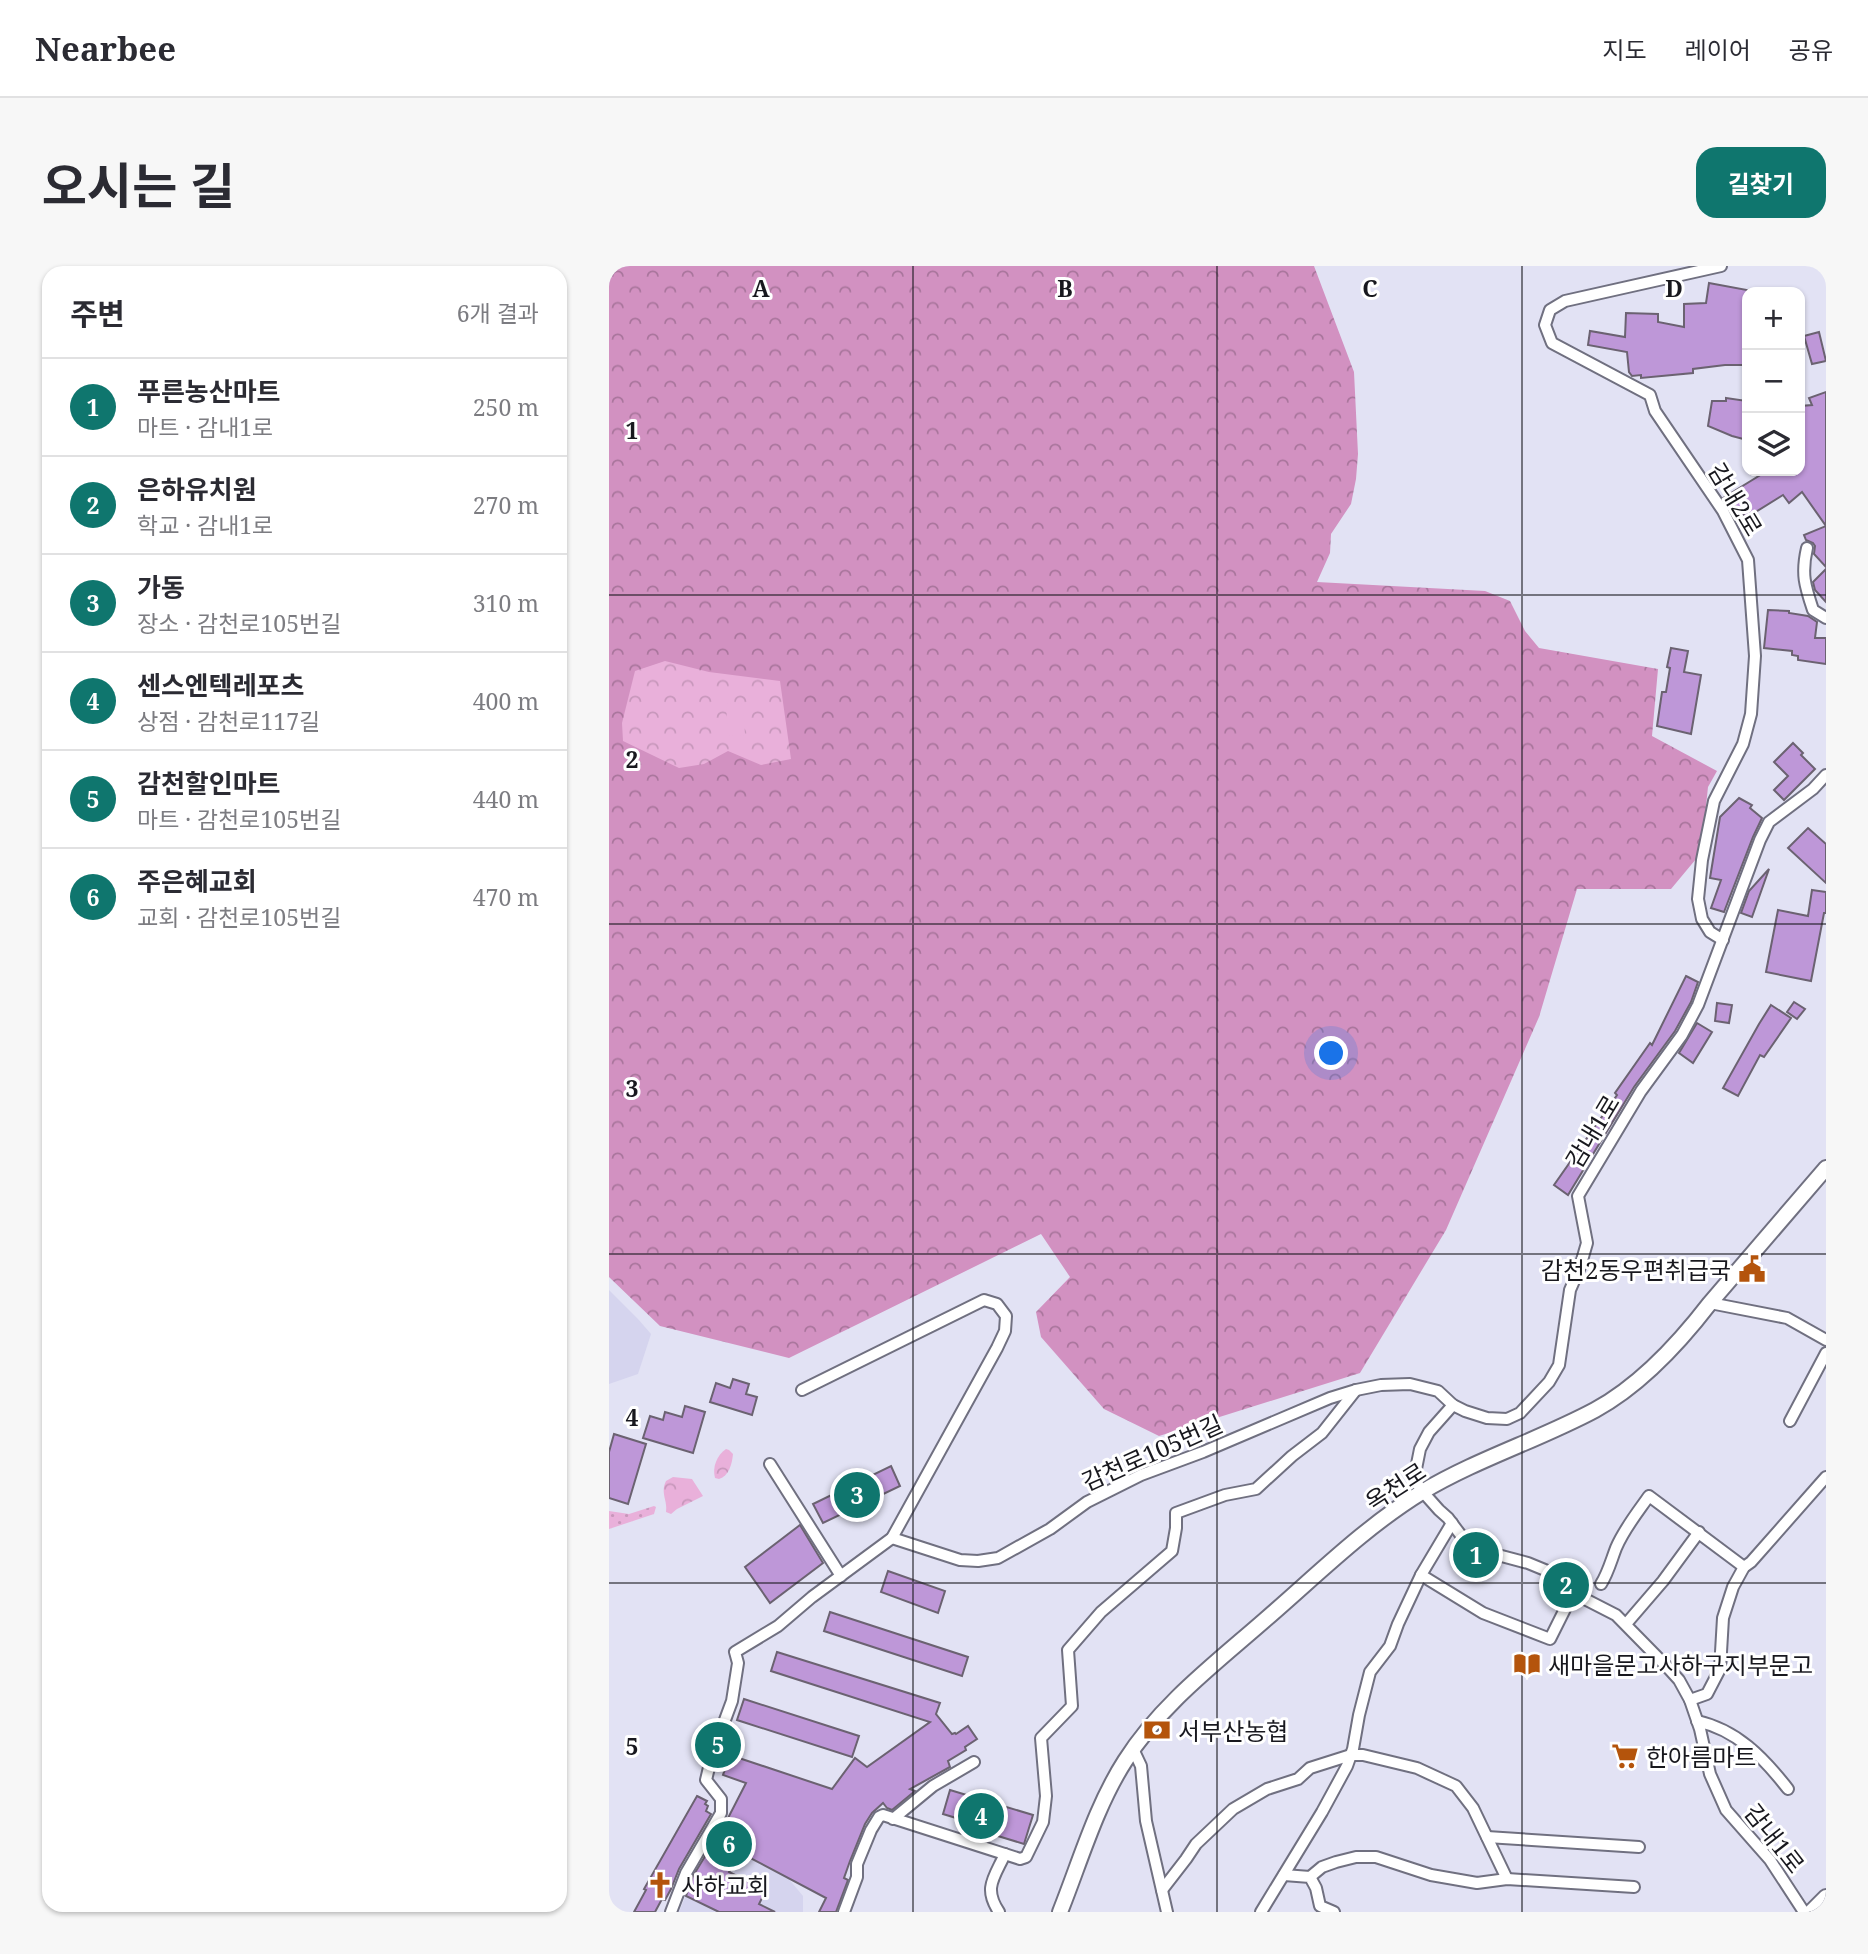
<!DOCTYPE html>
<html lang="ko">
<meta charset="utf-8">
<style>
:root{--surface:#fff;--page:#f7f7f7;--text:#2b2b33;--muted:#7c7c81;--line:#e1e1e2;--accent:#0f766e}
body{margin:0;font-family:"Noto Serif","Noto Sans KR",serif;background:var(--page);color:var(--text)}
.controls{position:absolute;right:21px;top:21px;display:grid;overflow:hidden;border-radius:14px;box-shadow:0 2px 5px #0004}
.controls button{width:63px;height:63px;display:grid;place-items:center;padding:0;border:0;border-bottom:2px solid var(--line);background:var(--surface);color:var(--text);font:35px sans-serif}
.you{position:absolute;left:723px;top:788px;width:24px;height:24px;margin:-18px;border:5px solid #fff;border-radius:50%;background:#1a73e8;box-shadow:0 0 0 10px #1a73e833}
.badge{display:grid;place-items:center;width:46px;height:46px;border-radius:50%;background:var(--accent);color:#fff;font-size:23px;font-weight:700}
.pin{position:absolute;translate:-50% -50%;border:4px solid #fff;box-shadow:0 2px 7px #0006}
.list{margin:0;padding:0;list-style:none}
h2{display:flex;justify-content:space-between;align-items:center;height:91px;margin:0;padding:0 28px;font-size:30px}
h2 small{font-size:23px;font-weight:400;color:var(--muted)}
.list li{display:grid;grid-template-columns:46px 1fr auto;gap:21px;align-items:center;box-sizing:border-box;height:98px;padding:0 28px;border-top:2px solid var(--line)}
.list b{display:block;font-size:26px;white-space:nowrap}
.list p{margin:0;font-size:23px;white-space:nowrap;color:var(--muted)}
.list em{font-size:23px;font-style:normal;color:var(--muted)}
.icon{flex:none;width:38px;height:38px;fill:none;stroke:currentColor;stroke-width:2;stroke-linecap:round;stroke-linejoin:round}
.map{position:relative;flex:none;width:1217px;height:1646px;overflow:hidden;border-radius:21px}
header{display:flex;align-items:center;gap:42px;box-sizing:border-box;height:98px;padding:0 35px;background:var(--surface);border-bottom:2px solid var(--line)}
header strong{font-size:33px}
nav{display:flex;gap:38px;margin-inline-start:auto;font-size:24px}
.intro{display:flex;align-items:center;justify-content:space-between;box-sizing:border-box;height:168px;padding:0 42px}
h1{margin:0;font-size:49px}
.button{padding:18px 32px;border-radius:21px;background:var(--accent);color:#fff;font-size:24px;font-weight:700}
main{display:flex;gap:42px;padding:0 42px}
aside{flex:1;background:var(--surface);border-radius:21px;box-shadow:0 2px 5px #0004}
.map>svg:first-child{display:block}
.built{fill:#d5d4ee}
.grass{fill:url(#grass-dots)}
.forest{fill:url(#forest-crowns)}
.park{fill:url(#park-crowns)}
.garden{fill:#e9b0da}
.building{fill:#be97d8;stroke:#6b6271;stroke-width:2}
.lines{fill:none;stroke-linecap:round;stroke-linejoin:round}
.minor-casing{stroke:#707080;stroke-width:14}
.tertiary-casing{stroke:#707080;stroke-width:18}
.minor{stroke:#fff;stroke-width:10}
.tertiary{stroke:#fff;stroke-width:14}
.grid{fill:none;stroke:#18181e;stroke-width:2;stroke-opacity:0.55}
.labels{text-anchor:middle;dominant-baseline:central;stroke-width:6;stroke-linejoin:round;paint-order:stroke}
.street-label{font-size:24px;fill:#18181e;stroke:#fff}
.poi-label{font-size:24px;fill:#18181e;stroke:#fff;text-anchor:start}
.grid-label{font-size:23px;text-anchor:middle;font-weight:bold;fill:#18181e;stroke:#fff;stroke-width:6;stroke-linejoin:round;paint-order:stroke}
</style>
<header>
<strong>Nearbee</strong>
<nav><a>지도</a><a>레이어</a><a>공유</a></nav>
</header>
<div class="intro"><h1>오시는 길</h1><a class="button">길찾기</a></div>
<main>
<aside>
<h2>주변<small>6개 결과</small></h2>
<ul class="list">
<li><span class="badge">1</span><div><b>푸른농산마트</b><p>마트 · 감내1로</p></div><em>250 m</em></li>
<li><span class="badge">2</span><div><b>은하유치원</b><p>학교 · 감내1로</p></div><em>270 m</em></li>
<li><span class="badge">3</span><div><b>가동</b><p>장소 · 감천로105번길</p></div><em>310 m</em></li>
<li><span class="badge">4</span><div><b>센스엔텍레포츠</b><p>상점 · 감천로117길</p></div><em>400 m</em></li>
<li><span class="badge">5</span><div><b>감천할인마트</b><p>마트 · 감천로105번길</p></div><em>440 m</em></li>
<li><span class="badge">6</span><div><b>주은혜교회</b><p>교회 · 감천로105번길</p></div><em>470 m</em></li>
</ul>
</aside>
<div class="map">
<svg width="1217" height="1646" viewBox="0 0 1217 1646">
<defs>
<pattern id="grass-dots" width="8" height="8" patternUnits="userSpaceOnUse" patternTransform="scale(1.75)"><rect width="8" height="8" fill="#e9b0da"/><path d="M2 2h.1M6 6h.1" fill="none" stroke="#c797bb" stroke-width="1.8" stroke-linecap="round"/></pattern>
<pattern id="forest-crowns" width="20" height="18" patternUnits="userSpaceOnUse" patternTransform="scale(1.75)"><rect width="20" height="18" fill="#d291c1"/><path d="M2 6a3 3 0 1 1 6 0M12 15a3 3 0 1 1 6 0" fill="none" stroke="#a9759c"/></pattern>
<pattern id="park-crowns" width="20" height="18" patternUnits="userSpaceOnUse" patternTransform="scale(1.75)"><rect width="20" height="18" fill="#e9b0da"/><path d="M2 6a3 3 0 1 1 6 0M12 15a3 3 0 1 1 6 0" fill="none" stroke="#c797bb"/></pattern>
</defs>
<rect width="100%" height="100%" fill="#e2e2f4"/>
<g class="built">
<polygon points="0,1024 29,1053 42,1068 29,1108 0,1118"/>
<polygon points="133,1589 179,1612 194,1630 194,1646 70,1646 88,1602 121,1615"/>
</g>
<polygon class="grass" points="45,1240 47,1241 45,1248 0,1263 0,1245 20,1248"/>
<polygon class="forest" points="0,0 705,0 745,106 749,188 747,213 742,238 722,268 721,287 708,316 876,325 901,335 916,365 930,382 1049,403 1043,470 1108,505 1099,521 1092,587 1062,623 968,623 930,751 837,964 751,1107 550,1170 495,1143 432,1071 427,1046 461,1011 432,968 180,1092 51,1060 0,1011"/>
<g class="park">
<polygon points="56,395 100,406 171,415 182,493 152,499 119,485 95,498 70,502 14,475 13,457 26,405"/>
<path d="M 117,1183 L 120,1184 L 124,1188 C 123,1198 120,1210 110,1213 L 106,1212 C 103,1201 108,1189 117,1183 Z"/>
<path d="M 64,1211 L 83,1213 L 94,1230 L 68,1243 L 62,1248 L 57,1246 C 59,1235 51,1227 57,1215 Z"/>
</g>
<polygon class="garden" points="134,437 136,469 119,470 117,438"/>
<g class="building">
<polygon points="1100,17 1138,24 1138,99 1116,99 1084,103 1084,107 1032,112 1032,109 1023,110 1020,106 1018,86 979,79 981,65 1016,71 1017,47 1049,48 1049,56 1075,61 1075,38 1097,37"/>
<polygon points="1210,66 1217,95 1203,98 1195,70"/>
<polygon points="1217,126 1217,260 1193,226 1180,237 1174,229 1137,252 1132,245 1125,250 1114,232 1158,205 1191,205 1191,140 1203,139 1200,132"/>
<polygon points="1117,132 1138,135 1138,174 1123,170 1099,160 1103,135 1117,135"/>
<polygon points="1217,260 1217,301 1205,288 1206,280 1204,277 1197,274 1195,269"/>
<polygon points="1217,303 1217,336 1206,324 1204,316"/>
<polygon points="1159,344 1180,345 1180,347 1199,350 1208,356 1206,372 1217,372 1217,398 1189,394 1189,390 1183,389 1183,385 1155,382"/>
<polygon points="1062,382 1079,385 1075,406 1092,409 1082,468 1048,460 1053,426 1057,426 1061,402 1058,401"/>
<polygon points="1184,477 1194,487 1192,489 1206,503 1175,534 1165,524 1179,510 1165,496"/>
<polygon points="1130,532 1143,539 1141,542 1153,552 1144,571 1115,646 1102,642 1112,614 1101,612 1111,551"/>
<polygon points="1199,562 1217,578 1217,617 1179,582"/>
<polygon points="1160,603 1143,651 1132,647 1140,625"/>
<polygon points="1203,624 1217,626 1217,647 1215,647 1202,715 1157,706 1169,644 1199,650"/>
<polygon points="1077,710 1089,716 1082,736 1066,765 1025,821 959,929 945,919 1008,829 1006,827 1041,777 1043,779"/>
<polygon points="1185,736 1196,743 1188,753 1178,746"/>
<polygon points="1108,737 1123,739 1120,757 1106,755"/>
<polygon points="1162,739 1182,752 1155,791 1151,789 1129,830 1114,822 1150,758"/>
<polygon points="1088,757 1103,766 1084,797 1070,787"/>
<polygon points="124,1113 140,1118 137,1128 148,1131 143,1149 101,1136 107,1117 121,1122"/>
<polygon points="76,1140 96,1146 84,1187 34,1172 41,1150 54,1154 56,1146 73,1151"/>
<polygon points="5,1168 37,1178 19,1238 0,1232 0,1186"/>
<polygon points="282,1200 291,1220 214,1257 204,1238"/>
<polygon points="191,1259 214,1297 161,1337 136,1301"/>
<polygon points="279,1305 336,1325 329,1347 272,1326"/>
<polygon points="221,1346 359,1391 353,1410 215,1365"/>
<polygon points="168,1386 331,1437 327,1448 343,1468 346,1467 347,1468 359,1460 368,1473 356,1481 357,1484 339,1495 341,1501 301,1523 306,1525 283,1544 278,1542 274,1537 263,1547 256,1558 241,1595 235,1612 239,1614 227,1646 210,1646 217,1632 130,1586 120,1606 157,1624 150,1638 166,1646 110,1646 77,1630 84,1610 117,1556 137,1517 114,1509 121,1489 223,1523 246,1492 258,1501 321,1456 162,1405"/>
<polygon points="135,1433 250,1470 243,1491 128,1454"/>
<polygon points="341,1524 424,1549 415,1578 356,1560 357,1555 334,1548"/>
<polygon points="88,1530 98,1535 96,1538 99,1540 97,1545 102,1548 70,1603 62,1623 56,1634 53,1633 46,1646 25,1646 37,1624 35,1623"/>
</g>
<g class="lines">
<defs>
<g id="minor">
<polyline points="1112,0 956,35 941,44 936,59 943,77 1041,129 1046,145 1114,245 1139,294 1146,390 1142,448 1134,478 1105,535 1093,594 1089,633 1093,653 1101,666 1114,674"/>
<path d="M 1198,282 C 1192,308 1196,320 1204,344 L 1217,352"/>
<polyline points="1101,1037 1178,1052 1217,1074"/>
<polyline points="1181,1155 1217,1087"/>
<polyline points="161,1198 232,1310"/>
<polyline points="843,1257 812,1309 874,1347 941,1373 964,1327"/>
<polyline points="283,1272 351,1294 369,1295 389,1292 441,1263 478,1236 532,1209 594,1186 721,1132 747,1124 772,1119 801,1118 829,1125 844,1139"/>
<path d="M 992,1318 C 999,1307 1002,1295 1007,1282 C 1015,1263 1028,1247 1040,1230 L 1135,1301"/>
<polyline points="1017,1358 1054,1315 1090,1266"/>
<polyline points="1081,1434 1098,1428 1111,1403 1114,1352 1124,1321 1135,1301 1142,1296 1217,1211"/>
<path d="M 1088,1455 C 1128,1464 1154,1491 1179,1523"/>
<polyline points="524,1483 532,1500 537,1555 558,1646"/>
<polyline points="284,1553 324,1520 365,1496"/>
<polyline points="878,1571 1030,1581"/>
<polyline points="675,1609 701,1611 707,1622 711,1640 725,1646"/>
<polyline points="701,1611 713,1601 727,1596 747,1591 767,1591 822,1609 868,1617 898,1613 1025,1621"/>
<polyline points="553,1624 577,1593 587,1578 624,1543 658,1523 689,1513 701,1502 742,1489 754,1489 808,1502 847,1520 864,1542 898,1613"/>
<polyline points="62,1646 77,1607 112,1547 112,1533 97,1514 103,1489 123,1435 129,1397 126,1386 169,1360 203,1331 283,1272 388,1082 396,1065 397,1050 388,1038 375,1034 193,1124"/>
<polyline points="235,1646 248,1611 248,1598 262,1564 270,1551 274,1549 411,1593 417,1591 434,1556 437,1530 432,1472 463,1440 459,1384 492,1346 563,1285 567,1262 567,1247 616,1229 647,1223 683,1190 713,1167 747,1124"/>
<path d="M 390,1646 C 374,1622 385,1612 396,1588"/>
<polyline points="652,1646 713,1546 738,1500 744,1483 750,1449 761,1406 781,1380 789,1358 812,1309"/>
<polyline points="1195,1646 1161,1594 1117,1544 1101,1508 1091,1463 1081,1434 1070,1414 1060,1403 1007,1349 964,1327 936,1304 919,1297 870,1284 860,1280 839,1252 830,1244 814,1226 809,1219 807,1203 811,1183 820,1166 844,1139 856,1145 878,1152 898,1153 911,1147 940,1116 950,1099 961,1024 971,1001 978,977 969,930 1032,825 1073,769 1089,739 1151,574 1160,556 1204,523 1217,509"/>
</g>
<g id="tertiary">
<path d="M 451,1646 C 471,1596 487,1540 516,1495 C 551,1439 608,1396 657,1353 C 708,1309 756,1261 813,1226 C 868,1193 930,1174 986,1144 C 1030,1120 1071,1076 1101,1037 L 1217,902"/>
<polyline points="1202,1646 1217,1631"/>
</g>
</defs>
<use href="#minor" class="minor-casing"/>
<use href="#tertiary" class="tertiary-casing"/>
<use href="#minor" class="minor"/>
<use href="#tertiary" class="tertiary"/>
</g>
<path class="grid" d="M 304,0 L 304,1646M 608,0 L 608,1646M 913,0 L 913,1646M 0,329 L 1217,329M 0,658 L 1217,658M 0,988 L 1217,988M 0,1317 L 1217,1317"/>
<defs>
<symbol id="civic-bare" viewBox="-9 -9 18 18"><path d="M-.6-6.5H3V-4.5H.6V-3L4-1V1h2V6H-6V1h2V-1L-.6-3ZM-1.2 2.5V6h2.4V2.5Z" fill="#b4540c" stroke="#fff" stroke-width="2.5" paint-order="stroke"/></symbol>
<symbol id="library-bare" viewBox="-9 -9 18 18"><path d="M-6-4Q-3-5.5-.7-3.5V5Q-3 3-6 4ZM6-4Q3-5.5 .7-3.5V5Q3 3 6 4Z" fill="#b4540c" stroke="#fff" stroke-width="2.5" paint-order="stroke"/></symbol>
<symbol id="bank-bare" viewBox="-9 -9 18 18"><path d="M-6-4H6V4H-6ZM0-2.3a2.3 2.3 0 1 0 0 4.6a2.3 2.3 0 1 0 0-4.6Z" fill="#b4540c" stroke="#fff" stroke-width="2.5" paint-order="stroke"/></symbol>
<symbol id="supermarket-bare" viewBox="-9 -9 18 18"><path d="M-6-5.5h2.5l.6 2H6L4.5 2H-2.5L-4.4-4H-6ZM-1.5 3.2a1.3 1.3 0 1 0 .1 0ZM3 3.2a1.3 1.3 0 1 0 .1 0Z" fill="#b4540c" stroke="#fff" stroke-width="2.5" paint-order="stroke"/></symbol>
<symbol id="church-bare" viewBox="-9 -9 18 18"><path d="M-1.2-6h2.4v3.5h3.3v2.4h-3.3V6h-2.4V-.1h-3.3v-2.4h3.3Z" fill="#b4540c" stroke="#fff" stroke-width="2.5" paint-order="stroke"/></symbol>
</defs>
<g fill-rule="evenodd">
<use href="#civic-bare" x="1124" y="984" width="38" height="38"/>
<use href="#library-bare" x="899" y="1379" width="38" height="38"/>
<use href="#bank-bare" x="529" y="1445" width="38" height="38"/>
<use href="#supermarket-bare" x="997" y="1471" width="38" height="38"/>
<use href="#church-bare" x="32" y="1600" width="38" height="38"/>
</g>
<g class="labels">
<g class="street-label">
<text transform="translate(1127 233) rotate(59)">감내2로</text>
<text transform="translate(983 865) rotate(-59)">감내1로</text>
<text transform="translate(543 1186) rotate(-24)">감천로105번길</text>
<text transform="translate(786 1220) rotate(-33)">옥천로</text>
<text transform="translate(1166 1572) rotate(52)">감내1로</text>
</g>
<g class="poi-label">
<text x="1122" y="1003" text-anchor="end">감천2동우편취급국</text>
<text x="939" y="1398">새마을문고사하구지부문고</text>
<text x="569" y="1464">서부산농협</text>
<text x="1037" y="1490">한아름마트</text>
<text x="72" y="1619">사하교회</text>
</g>
</g>
<g class="grid-label">
<text x="152" y="31">A</text>
<text x="456" y="31">B</text>
<text x="761" y="31">C</text>
<text x="1065" y="31">D</text>
<text x="23" y="173">1</text>
<text x="23" y="502">2</text>
<text x="23" y="831">3</text>
<text x="23" y="1160">4</text>
<text x="23" y="1489">5</text>
</g>
</svg>
<div class="controls">
<button>+</button>
<button>−</button>
<button><svg class="icon" aria-label="layers" viewBox="0 0 24 24"><path d="M12 4l9 5-9 5-9-5zM3 14l9 5 9-5"/></svg></button>
</div>
<div class="you"></div>
<div class="pin badge" style="left:867px;top:1289px">1</div>
<div class="pin badge" style="left:957px;top:1319px">2</div>
<div class="pin badge" style="left:248px;top:1229px">3</div>
<div class="pin badge" style="left:372px;top:1550px">4</div>
<div class="pin badge" style="left:109px;top:1479px">5</div>
<div class="pin badge" style="left:120px;top:1578px">6</div>
</div>
</main>
